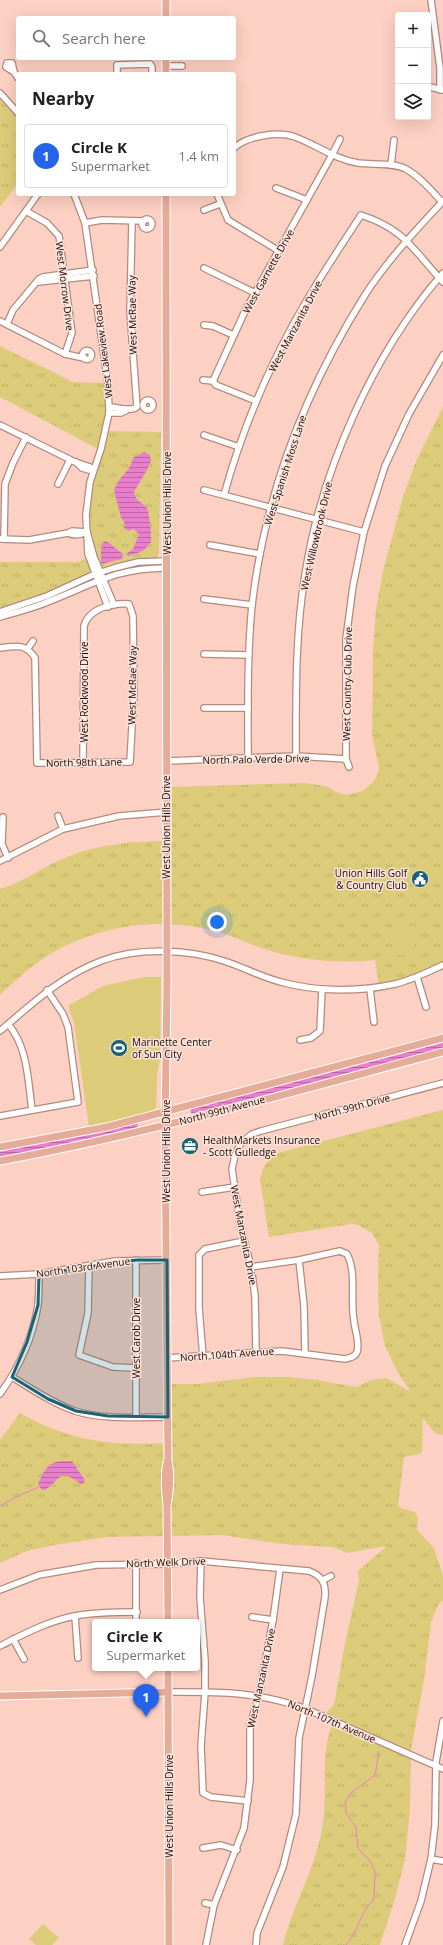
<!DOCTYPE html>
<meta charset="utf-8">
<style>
:root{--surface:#fff;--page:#f6f6f6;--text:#202124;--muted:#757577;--line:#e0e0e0;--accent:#2563eb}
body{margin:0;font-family:"Open Sans",sans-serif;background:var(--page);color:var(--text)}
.controls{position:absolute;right:12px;top:12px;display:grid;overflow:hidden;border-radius:4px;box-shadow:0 4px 16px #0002}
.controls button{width:36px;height:36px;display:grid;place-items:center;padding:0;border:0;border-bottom:1px solid var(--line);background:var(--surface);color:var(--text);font:20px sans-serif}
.you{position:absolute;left:217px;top:922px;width:14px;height:14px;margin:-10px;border:3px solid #fff;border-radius:50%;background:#1a73e8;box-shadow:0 0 0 6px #1a73e833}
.badge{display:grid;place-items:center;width:26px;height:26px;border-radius:50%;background:var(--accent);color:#fff;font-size:13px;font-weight:700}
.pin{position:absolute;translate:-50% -33px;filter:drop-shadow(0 1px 2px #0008)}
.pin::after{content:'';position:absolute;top:21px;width:14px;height:12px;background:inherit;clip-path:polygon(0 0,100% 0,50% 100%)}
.popup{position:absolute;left:92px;top:1619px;width:108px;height:52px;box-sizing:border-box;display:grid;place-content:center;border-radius:4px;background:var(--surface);filter:drop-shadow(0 1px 3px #0005);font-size:13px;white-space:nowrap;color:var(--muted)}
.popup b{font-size:15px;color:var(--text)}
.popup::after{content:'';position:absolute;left:50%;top:100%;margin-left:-8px;border:8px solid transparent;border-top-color:var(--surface)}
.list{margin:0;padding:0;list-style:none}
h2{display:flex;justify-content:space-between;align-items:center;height:52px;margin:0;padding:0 16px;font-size:17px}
h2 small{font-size:13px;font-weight:400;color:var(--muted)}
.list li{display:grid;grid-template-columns:26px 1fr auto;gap:12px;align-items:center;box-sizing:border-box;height:64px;margin:0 8px 8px;padding:0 8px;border:1px solid var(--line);border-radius:4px}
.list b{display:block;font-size:15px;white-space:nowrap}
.list p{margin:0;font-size:13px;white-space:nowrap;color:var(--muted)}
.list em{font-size:13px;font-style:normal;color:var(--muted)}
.icon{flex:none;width:22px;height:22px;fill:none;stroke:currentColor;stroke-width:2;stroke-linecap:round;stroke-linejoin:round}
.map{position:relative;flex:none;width:443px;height:1945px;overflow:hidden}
.search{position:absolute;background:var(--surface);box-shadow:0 4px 16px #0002;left:16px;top:16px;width:220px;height:44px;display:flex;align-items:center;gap:10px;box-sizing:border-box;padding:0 14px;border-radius:4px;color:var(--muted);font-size:15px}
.panel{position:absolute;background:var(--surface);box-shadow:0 4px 16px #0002;left:16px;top:72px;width:220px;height:124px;border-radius:4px}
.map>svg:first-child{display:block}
.grass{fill:url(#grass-tufts)}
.pitch{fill:#dccc79}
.water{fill:url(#water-rules)}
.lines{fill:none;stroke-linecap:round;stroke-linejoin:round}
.stream{stroke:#e97ecc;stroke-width:1}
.minor-casing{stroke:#b38a7d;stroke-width:8}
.major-casing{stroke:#fff;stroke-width:9}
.minor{stroke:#fff;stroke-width:5.5}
.major{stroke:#e6ac9a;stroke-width:7}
.marked{fill:#1d6273;fill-opacity:0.2;stroke:#1d6273;stroke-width:3;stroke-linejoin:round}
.labels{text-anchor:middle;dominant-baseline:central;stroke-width:3;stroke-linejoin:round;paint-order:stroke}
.street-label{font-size:10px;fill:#190b07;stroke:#fde2d9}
.poi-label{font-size:10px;fill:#190b07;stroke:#fde2d9;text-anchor:start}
</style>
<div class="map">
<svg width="443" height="1945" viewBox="0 0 443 1945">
<defs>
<pattern id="grass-tufts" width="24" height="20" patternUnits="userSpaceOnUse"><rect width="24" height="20" fill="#dccc79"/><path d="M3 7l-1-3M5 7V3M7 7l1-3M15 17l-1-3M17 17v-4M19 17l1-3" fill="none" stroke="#bcae67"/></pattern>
<pattern id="water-rules" width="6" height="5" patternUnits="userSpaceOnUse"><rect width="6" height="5" fill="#e97ecc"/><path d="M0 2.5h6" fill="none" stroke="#bc65a4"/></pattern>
</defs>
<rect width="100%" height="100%" fill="#fcd0c2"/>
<g class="grass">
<polygon points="0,99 18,119 18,183 0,207"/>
<path d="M 0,346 L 73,382 L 108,383 L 106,431 L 161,432 L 159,552 L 157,558 C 142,558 100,564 88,573 C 83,577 81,583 75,586 C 51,597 26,607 0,615 L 0,562 L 78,562 L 87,558 C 79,517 86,487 98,449 L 0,397 Z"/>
<path d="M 443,407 L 443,965 L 417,977 L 379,986 L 375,960 C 335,964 299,960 261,948 C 247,943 233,936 219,932 C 164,916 101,924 52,953 C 33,964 16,980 0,995 L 0,889 C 21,883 38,870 58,861 C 94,844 133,841 172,841 L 172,787 L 304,783 L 326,786 L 336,792 L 347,795 L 363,791 L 373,782 L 377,776 L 379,767 L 372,735 L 373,649 L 376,609 L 383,571 L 403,497 L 416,461 Z"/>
<path d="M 443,1110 L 443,1435 L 435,1433 L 423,1418 L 422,1451 L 420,1454 L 404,1457 L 398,1505 L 401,1508 L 415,1512 L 418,1519 L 417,1530 L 434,1548 L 443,1576 L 443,1600 L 438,1605 L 431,1622 L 424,1680 L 411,1750 L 410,1809 L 405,1859 L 396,1895 L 380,1945 L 283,1945 C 293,1905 315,1869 322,1829 C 329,1792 318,1753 335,1718 L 326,1713 L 334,1705 L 345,1643 L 359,1581 L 358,1571 L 387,1546 L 347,1553 L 333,1547 L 282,1544 L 222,1535 L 107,1537 L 54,1545 L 27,1551 L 0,1563 L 0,1440 L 20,1413 C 71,1442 113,1446 171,1443 L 171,1384 L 197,1384 L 254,1377 L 288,1377 L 317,1380 L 356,1387 L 372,1380 L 386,1378 L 411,1392 L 398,1373 L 385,1346 L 379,1316 L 378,1281 L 379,1245 L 372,1233 L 358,1225 L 351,1224 L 269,1237 L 260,1179 L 264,1166 L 274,1154 Z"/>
</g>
<g class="pitch">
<polygon points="395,926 415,926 415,955 394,955"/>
<polygon points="144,977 161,977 160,1058 157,1076 156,1109 134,1117 89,1127 74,1022 69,1010 69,1005 103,986"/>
<polygon points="43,1924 59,1938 52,1945 36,1945 29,1939"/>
</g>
<g class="water">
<path d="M 144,452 L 150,455 L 151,461 L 148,468 L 134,492 C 135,501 142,502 147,508 C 149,511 152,537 151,542 L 143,551 L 128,556 L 126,554 L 133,549 L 139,534 L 134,529 L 128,531 L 124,528 L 125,524 L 121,517 L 114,491 C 118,476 129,474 133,458 Z"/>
<path d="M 104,541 L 108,542 L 123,554 L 122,559 L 101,564 C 102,558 99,549 104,541 Z"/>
<polygon points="443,1040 443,1049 192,1115 190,1109 208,1105 219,1099"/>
<polygon points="137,1122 138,1128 110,1136 0,1158 0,1151"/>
<path d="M 60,1461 L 72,1461 L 85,1480 L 84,1483 L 81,1484 C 58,1468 63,1477 45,1490 L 42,1490 L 38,1484 C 43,1472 47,1463 60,1461 Z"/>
</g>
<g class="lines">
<g class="stream">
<polyline points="0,1506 20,1495 39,1487"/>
<polyline points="346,1945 353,1936 365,1910 374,1899 375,1872 371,1862 358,1848 356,1827 346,1813 345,1803 350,1794 375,1775 379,1752"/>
</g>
<defs>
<g id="minor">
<polyline points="431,0 440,68 440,90"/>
<polyline points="166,66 182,66"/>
<polyline points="14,72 6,67 7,63 12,63 14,72 18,78"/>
<polyline points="117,74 117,65 150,64 152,67 152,74"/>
<polyline points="430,87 443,90"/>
<polyline points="0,93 18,113"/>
<path d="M 234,148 C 247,136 278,131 295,137 C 317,145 334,159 358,163 C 373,165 392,162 406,169 C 420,177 431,190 442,202"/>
<polyline points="391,165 394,140"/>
<polyline points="276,188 307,200"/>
<polyline points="74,194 85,223 108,383 109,413 101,449 90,482 86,515 88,554 108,607"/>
<polyline points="217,194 228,220 279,251"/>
<polyline points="204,210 220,204"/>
<polyline points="26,211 47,223 59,236 72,333 65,354"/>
<circle cx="147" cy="224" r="5"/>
<polyline points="85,223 102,220 144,221"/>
<polyline points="0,247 38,194"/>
<polyline points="204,268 255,293"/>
<polyline points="38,282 94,276"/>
<polyline points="0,321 65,354 84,358"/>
<polyline points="7,324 13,310 39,279 43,277 93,270"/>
<polyline points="204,325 213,326 233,335"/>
<circle cx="87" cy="355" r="4.5"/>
<polyline points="203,380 213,381"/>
<polyline points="213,381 245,311 332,155 340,139"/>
<polyline points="213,381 216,385 256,401"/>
<circle cx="148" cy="405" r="5"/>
<path d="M 109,407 C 118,407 131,412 137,407 L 130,312 L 132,221"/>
<polyline points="109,413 121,413 127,410"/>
<polyline points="0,425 75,462 90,467 93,471"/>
<polyline points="204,435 239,447"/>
<polyline points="76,462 82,468 93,471"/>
<polyline points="58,484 70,460"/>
<polyline points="204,490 364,532"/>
<path d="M 224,495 C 243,426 271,361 307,300 C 324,271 343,243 361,215 C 406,230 413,250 443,282"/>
<polyline points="87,532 94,557 114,605"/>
<path d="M 68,533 C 75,536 81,535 86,532"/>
<polyline points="0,539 29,540 68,533 72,531 86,532"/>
<polyline points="4,539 5,484 13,463 26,437"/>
<polyline points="210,545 260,554"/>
<polyline points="204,599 252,605"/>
<polyline points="0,612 47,596 95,574 114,568 138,562 166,561"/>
<path d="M 0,617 C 17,612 34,608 50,601 C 94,584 116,568 166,568"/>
<path d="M 0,648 C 15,646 26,643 35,658 L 37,763 L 130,762 L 134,691 L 133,616 L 129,604 C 112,603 89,608 84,626 L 83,764"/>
<polyline points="28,648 33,641"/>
<polyline points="204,654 249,655"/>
<polyline points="204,708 248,708"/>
<path d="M 296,756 C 296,696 295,635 305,575 C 321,471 373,353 443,273"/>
<path d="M 248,758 C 248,707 247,656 252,605 C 265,494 306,389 365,295 C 386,262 416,230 443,201"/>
<polyline points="167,761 296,756 346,759"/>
<polyline points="349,767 346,759 346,639 353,586 364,532 385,466 409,414 443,355"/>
<polyline points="58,816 63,829"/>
<polyline points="3,817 2,844 8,858"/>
<polyline points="0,861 63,829 119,816 167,812"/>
<polyline points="417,977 426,1007"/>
<polyline points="370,989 374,1022"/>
<path d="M 8,1024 C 28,1047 28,1081 32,1110"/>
<path d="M 0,1031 C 32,1004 61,976 101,961 C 137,947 188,949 224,961 C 243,967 261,977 281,982 C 317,992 359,992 395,984 C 412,980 428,972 443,965"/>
<polyline points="300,1040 311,1038 320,1031 322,989"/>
<polyline points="0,1116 78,1102 68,1027 63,1014 47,990"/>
<polyline points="202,1192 235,1187"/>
<polyline points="136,1260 136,1417"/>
<polyline points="299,1260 304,1306 305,1353"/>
<polyline points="89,1266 88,1313 79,1355 113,1367 136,1368"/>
<polyline points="0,1276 39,1274 115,1261 167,1260"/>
<polyline points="256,1351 255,1296 251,1267 240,1224 232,1169 235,1155 241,1143 252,1134 261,1131 443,1083"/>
<polyline points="203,1357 199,1308 199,1255 205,1249 244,1241"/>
<path d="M 167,1358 L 282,1351 L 345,1359 C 350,1358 355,1357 357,1352 C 360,1342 355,1331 354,1321 C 350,1299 357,1273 347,1254 L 340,1251 L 299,1260 L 251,1267"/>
<path d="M 12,1377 C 32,1389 52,1403 75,1411 C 104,1420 137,1417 168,1417"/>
<path d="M 0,1394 C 18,1369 33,1337 38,1305 C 39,1295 39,1284 39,1274"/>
<polyline points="201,1561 200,1597 205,1661 205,1692 201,1746 203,1793 211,1797 248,1801"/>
<polyline points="323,1580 331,1576"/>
<path d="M 0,1590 L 39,1575 L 96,1565 L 168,1564 L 201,1561 L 309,1571 C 322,1576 326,1583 325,1597 L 312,1676 L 299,1738 L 296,1814 L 283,1867 L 257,1933 L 256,1945"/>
<polyline points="75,1616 78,1658"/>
<polyline points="252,1617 273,1620"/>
<polyline points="136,1622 136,1563"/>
<polyline points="13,1639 24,1659"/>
<path d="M 0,1646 C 24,1634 48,1621 75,1616 C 95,1612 116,1612 137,1612"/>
<path d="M 168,1692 C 220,1692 254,1691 304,1708 L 443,1769"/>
<polyline points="203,1848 221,1845 237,1850"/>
<polyline points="431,1859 442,1861"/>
<polyline points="205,1903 214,1905"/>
<polyline points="206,1945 214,1905 244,1828 250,1780 250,1726 259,1695 273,1620 280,1569"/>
<polyline points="405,1945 421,1901 431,1859 435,1825 436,1762 443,1721"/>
</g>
<g id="major">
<polyline points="166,18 166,0"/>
<polyline points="166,58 166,74"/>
<path d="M 166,194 L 167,985 L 165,1126 L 168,1460 C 171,1475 170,1489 167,1505"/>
<polyline points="0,1147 107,1127 443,1038"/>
<path d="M 0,1161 C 150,1133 296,1091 443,1052"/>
<path d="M 167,1462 C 164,1477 165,1490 167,1505 L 168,1622"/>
<polyline points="168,1668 169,1945"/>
<polyline points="0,1696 168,1692"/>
</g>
</defs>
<use href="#minor" class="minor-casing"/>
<use href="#major" class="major-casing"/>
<use href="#minor" class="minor"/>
<use href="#major" class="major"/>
</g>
<path class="marked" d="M 136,1260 L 167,1260 L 168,1417 L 108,1416 L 76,1411 L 48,1399 L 12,1377 L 27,1342 L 38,1305 L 39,1274 Z"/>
<defs>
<symbol id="civic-disc" viewBox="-11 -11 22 22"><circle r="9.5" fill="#1d6273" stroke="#fde2d9"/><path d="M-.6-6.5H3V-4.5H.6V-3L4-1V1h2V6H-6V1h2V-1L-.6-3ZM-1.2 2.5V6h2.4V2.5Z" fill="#fff"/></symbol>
<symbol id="stadium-disc" viewBox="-11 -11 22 22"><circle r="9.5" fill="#1d6273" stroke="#fde2d9"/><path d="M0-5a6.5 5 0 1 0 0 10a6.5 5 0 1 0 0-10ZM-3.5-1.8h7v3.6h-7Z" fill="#fff"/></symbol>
<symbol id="office-disc" viewBox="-11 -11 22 22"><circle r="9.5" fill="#1d6273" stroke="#fde2d9"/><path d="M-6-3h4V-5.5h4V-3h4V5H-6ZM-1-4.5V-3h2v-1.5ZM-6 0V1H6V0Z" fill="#fff"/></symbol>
</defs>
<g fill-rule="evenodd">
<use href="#civic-disc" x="410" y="869" width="20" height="20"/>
<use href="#stadium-disc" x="109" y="1038" width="20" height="20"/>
<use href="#office-disc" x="180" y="1136" width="20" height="20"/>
</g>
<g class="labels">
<g class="street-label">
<text transform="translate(268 271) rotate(-61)">West Garnette Drive</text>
<text transform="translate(65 286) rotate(83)">West Morrow Drive</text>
<text transform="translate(132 315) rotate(-91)">West McRae Way</text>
<text transform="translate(295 326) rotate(-62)">West Manzanita Drive</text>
<text transform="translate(103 351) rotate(-97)">West Lakeview Road</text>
<text transform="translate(285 470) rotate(-72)">West Spanish Moss Lane</text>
<text transform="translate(167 503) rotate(-90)">West Union Hills Drive</text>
<text transform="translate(316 536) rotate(-77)">West Willowbrook Drive</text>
<text transform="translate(347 684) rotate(-89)">West Country Club Drive</text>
<text transform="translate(132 685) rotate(-89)">West McRae Way</text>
<text transform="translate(84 692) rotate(-90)">West Rockwood Drive</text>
<text transform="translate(256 759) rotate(-1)">North Palo Verde Drive</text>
<text transform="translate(84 762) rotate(-1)">North 98th Lane</text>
<text transform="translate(166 827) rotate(-90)">West Union Hills Drive</text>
<text transform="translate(352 1107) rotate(-15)">North 99th Drive</text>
<text transform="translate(222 1110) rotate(-15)">North 99th Avenue</text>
<text transform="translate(166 1151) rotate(-90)">West Union Hills Drive</text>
<text transform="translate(244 1235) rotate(79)">West Manzanita Drive</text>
<text transform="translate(83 1267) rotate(-8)">North 103rd Avenue</text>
<text transform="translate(136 1338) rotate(-90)">West Carob Drive</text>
<text transform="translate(227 1354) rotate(-4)">North 104th Avenue</text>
<text transform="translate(166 1562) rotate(-2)">North Welk Drive</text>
<text transform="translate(261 1678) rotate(-78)">West Manzanita Drive</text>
<text transform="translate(332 1721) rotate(23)">North 107th Avenue</text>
<text transform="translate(169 1806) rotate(-90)">West Union Hills Drive</text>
</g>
<g class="poi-label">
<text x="407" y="873" text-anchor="end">Union Hills Golf<tspan x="407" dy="12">&amp; Country Club</tspan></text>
<text x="132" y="1042">Marinette Center<tspan x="132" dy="12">of Sun City</tspan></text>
<text x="203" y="1140">HealthMarkets Insurance<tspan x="203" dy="12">- Scott Gulledge</tspan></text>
</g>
</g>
</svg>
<div class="controls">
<button>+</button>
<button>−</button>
<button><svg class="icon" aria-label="layers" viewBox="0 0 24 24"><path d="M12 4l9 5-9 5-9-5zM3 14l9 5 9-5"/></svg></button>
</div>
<div class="you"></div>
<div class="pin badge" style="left:146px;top:1717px">1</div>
<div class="popup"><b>Circle K</b>Supermarket</div>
<div class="search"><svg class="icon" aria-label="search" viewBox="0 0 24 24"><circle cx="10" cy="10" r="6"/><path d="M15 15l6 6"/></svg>Search here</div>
<section class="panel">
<h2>Nearby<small></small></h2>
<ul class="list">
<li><span class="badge">1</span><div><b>Circle K</b><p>Supermarket</p></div><em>1.4 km</em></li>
</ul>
</section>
</div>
